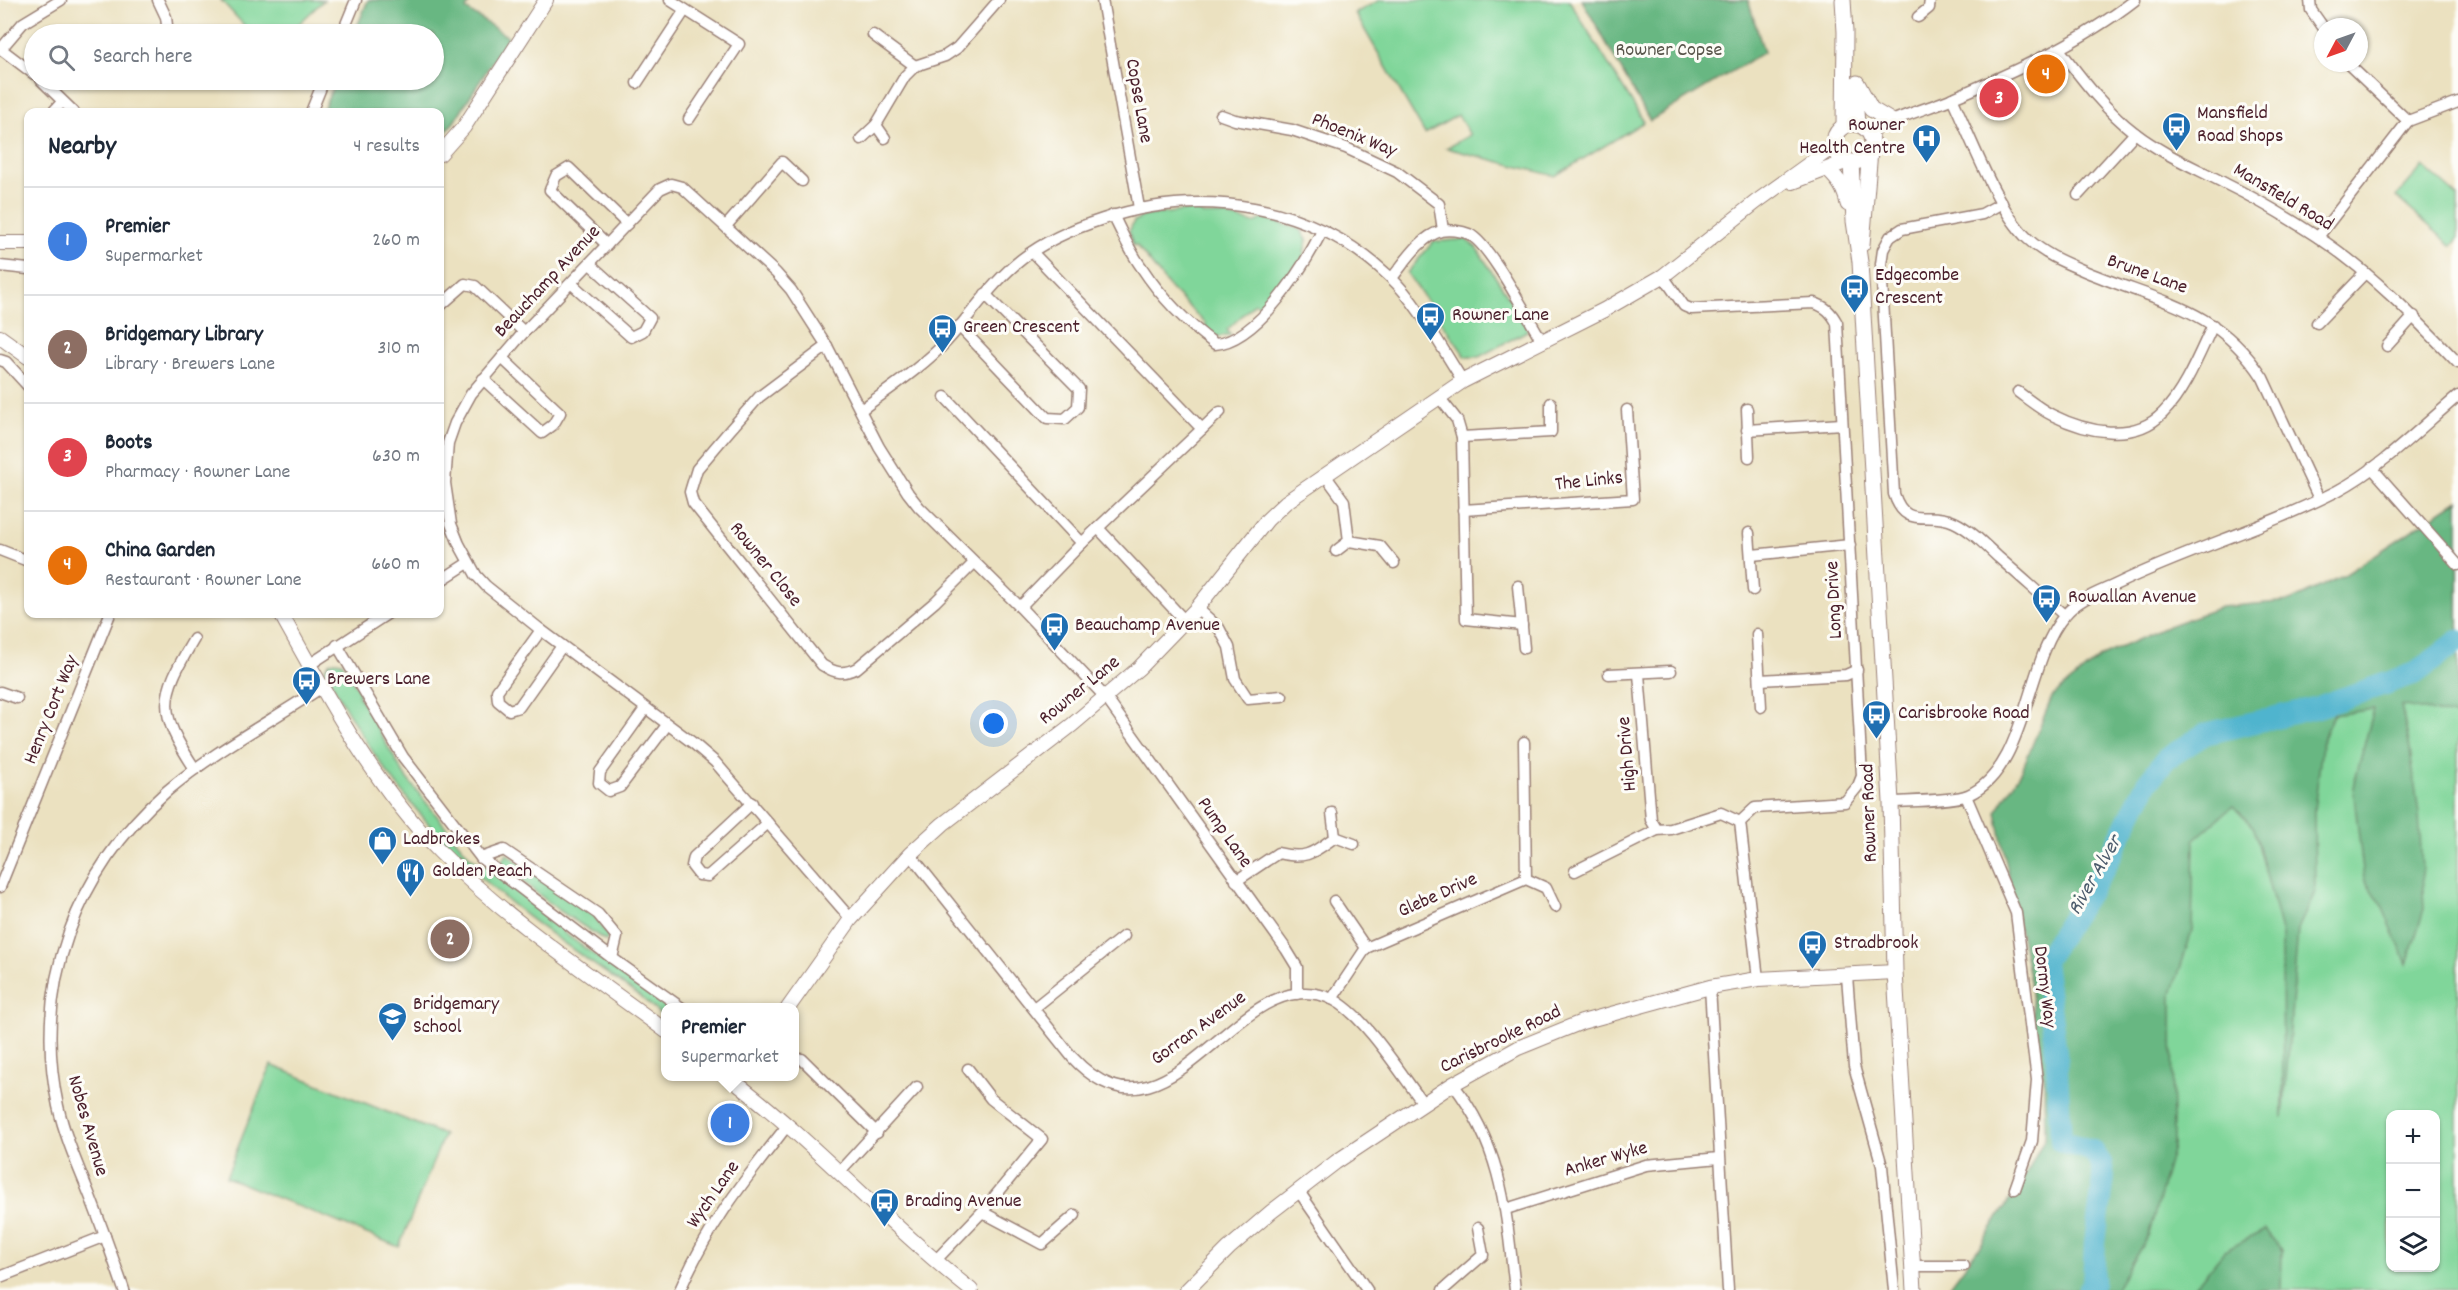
<!DOCTYPE html>
<meta charset="utf-8">
<style>
:root{--surface:#fff;--page:#f6f6f7;--text:#1f2937;--muted:#747a83;--line:#e0e1e3;--accent:#1f6fb2}
body{margin:0;font-family:Dekko,sans-serif;background:var(--page);color:var(--text)}
.controls{position:absolute;right:18px;bottom:18px;display:grid;overflow:hidden;border-radius:12px;box-shadow:0 2px 4px #0004}
.controls button{width:54px;height:54px;display:grid;place-items:center;padding:0;border:0;border-bottom:2px solid var(--line);background:var(--surface);color:var(--text);font:30px sans-serif}
.compass{position:absolute;left:2314px;top:18px;width:54px;height:54px;border-radius:50%;background:var(--surface);box-shadow:0 2px 4px #0004;rotate:229deg}
.you{position:absolute;left:994px;top:724px;width:21px;height:21px;margin:-15px;border:4px solid #fff;border-radius:50%;background:#1a73e8;box-shadow:0 0 0 9px #1a73e833}
.badge{display:grid;place-items:center;width:39px;height:39px;border-radius:50%;background:var(--accent);color:#fff;font-size:20px;font-weight:700}
.pin{position:absolute;translate:-50% -50%;border:3px solid #fff;box-shadow:0 2px 6px #0006}
.popup{position:absolute;left:661px;top:1003px;width:138px;height:78px;box-sizing:border-box;display:grid;place-content:center;border-radius:12px;background:var(--surface);filter:drop-shadow(0 2px 4px #0005);font-size:20px;white-space:nowrap;color:var(--muted)}
.popup b{font-size:22px;color:var(--text)}
.popup::after{content:'';position:absolute;left:50%;top:100%;margin-left:-12px;border:12px solid transparent;border-top-color:var(--surface)}
.list{margin:0;padding:0;list-style:none}
h2{display:flex;justify-content:space-between;align-items:center;height:78px;margin:0;padding:0 24px;font-size:26px}
h2 small{font-size:20px;font-weight:400;color:var(--muted)}
.list li{display:grid;grid-template-columns:39px 1fr auto;gap:18px;align-items:center;box-sizing:border-box;height:108px;padding:0 24px;border-top:2px solid var(--line)}
.list b{display:block;font-size:22px;white-space:nowrap}
.list p{margin:0;font-size:20px;white-space:nowrap;color:var(--muted)}
.list em{font-size:20px;font-style:normal;color:var(--muted)}
.icon{flex:none;width:33px;height:33px;fill:none;stroke:currentColor;stroke-width:2;stroke-linecap:round;stroke-linejoin:round}
.map{position:relative;flex:none;width:2458px;height:1290px;overflow:hidden}
.search{position:absolute;background:var(--surface);box-shadow:0 2px 4px #0004;left:24px;top:24px;width:420px;height:66px;display:flex;align-items:center;gap:15px;box-sizing:border-box;padding:0 21px;border-radius:33px;color:var(--muted);font-size:22px}
.panel{position:absolute;background:var(--surface);box-shadow:0 2px 4px #0004;left:24px;top:108px;width:420px;height:510px;border-radius:12px}
.map>svg:first-child{display:block}
.green{fill:#80d69a;stroke:#657a62;stroke-width:1.5;fill-rule:evenodd}
.forest{fill:#68b782;stroke:#596b56;stroke-width:1.5}
.lines{fill:none;stroke-linecap:round;stroke-linejoin:round}
.river{stroke:#4fb4ce;stroke-width:22}
.minor-casing{stroke:#9a8076;stroke-width:13}
.tertiary-casing{stroke:#9a8076;stroke-width:16}
.secondary-casing{stroke:#9a8076;stroke-width:17}
.minor{stroke:#fff;stroke-width:10}
.tertiary{stroke:#fff;stroke-width:14}
.secondary{stroke:#fff;stroke-width:15}
.labels{text-anchor:middle;dominant-baseline:central;stroke-width:6;stroke-linejoin:round;paint-order:stroke}
.park-label{font-size:20px;fill:#5a564c;stroke:#fdfcf7}
.street-label{font-size:20px;fill:#4a1f2b;stroke:#fdfcf7}
.poi-label{font-size:20px;fill:#4a1f2b;stroke:#fdfcf7;text-anchor:start}
.water-label{font-size:21px;font-style:italic;fill:#4c5b6c;stroke:#fdfcf7}
</style>
<div class="map">
<svg width="2458" height="1290" viewBox="0 0 2458 1290">
<rect width="100%" height="100%" fill="#fdfcf7"/>
<filter id="ink" filterUnits="userSpaceOnUse"><feTurbulence type="fractalNoise" baseFrequency=".0167" numOctaves="2"/><feDisplacementMap in="SourceGraphic" scale="12" xChannelSelector="R" yChannelSelector="G"/><feConvolveMatrix kernelMatrix="1 2 1 2 8 2 1 2 1" color-interpolation-filters="sRGB"/></filter>
<filter id="wash" filterUnits="userSpaceOnUse"><feTurbulence type="fractalNoise" baseFrequency=".008" numOctaves="4" result="noise"/><feDisplacementMap in="SourceGraphic" scale="24" xChannelSelector="R" yChannelSelector="G"/><feGaussianBlur stdDeviation="1.35" result="paint"/><feColorMatrix in="noise" values="0 0 0 0 0 0 0 0 0 0 0 0 0 0 0 0 0 1.4 0 .05"/><feComposite in="paint" operator="in"/></filter>
<g filter="url(#wash)">
<rect width="100%" height="100%" fill="#ebe1c0"/>
<g class="green">
<polygon points="221,0 324,0 288,34 252,34"/>
<polygon points="1380,0 1569,0 1644,122 1555,176 1446,148 1470,135 1458,115 1425,134 1355,13"/>
<polygon points="2423,166 2458,197 2458,239 2452,246 2396,197"/>
<polygon points="1197,209 1203,215 1224,215 1254,223 1265,218 1301,230 1307,240 1303,258 1263,306 1255,303 1227,330 1231,335 1215,337 1204,331 1206,324 1170,288 1137,246 1133,245 1129,232 1134,221 1144,216"/>
<path d="M 1465,239 L 1476,247 L 1515,307 C 1525,310 1527,322 1527,331 L 1479,357 L 1466,357 L 1407,273 L 1433,242 Z"/>
<path d="M 2458,548 L 2458,1290 L 2069,1290 L 2104,766 ZM 2390,1114 L 2436,1114 L 2436,1268 L 2390,1268 Z"/>
<path d="M 335,661 L 342,662 L 360,693 L 358,695 L 405,776 L 470,857 L 487,867 L 562,927 L 563,932 L 647,993 L 652,993 L 672,1007 L 666,1008 L 665,1019 L 647,1002 C 582,955 512,911 456,854 C 404,800 358,737 325,669 L 330,662 Z"/>
<polygon points="507,854 593,914 608,936 606,941 557,909 500,863"/>
<polygon points="271,1065 444,1135 399,1247 226,1177"/>
</g>
<g class="forest">
<polygon points="368,0 471,0 466,9 508,37 454,122 440,138 440,112 322,112 336,80 434,80 434,34 354,34"/>
<polygon points="1582,0 1748,0 1764,52 1650,121"/>
<polygon points="2458,500 2458,717 2401,705 2409,743 2419,814 2424,909 2407,964 2382,906 2364,879 2353,787 2374,709 2333,715 2323,738 2314,810 2315,892 2298,929 2283,1118 2282,935 2254,828 2233,806 2194,840 2192,931 2172,994 2173,1147 2149,1234 2115,1290 1947,1290 1982,1243 2029,1169 2045,1137 2044,1078 2034,1027 2030,982 1996,812 2021,772 2052,697 2102,656 2168,626 2221,607 2290,601 2343,576"/>
<polygon points="2265,1230 2282,1250 2281,1290 2192,1290 2224,1251"/>
</g>
<g class="lines">
<polyline class="river" points="2089,1290 2093,1283 2095,1242 2104,1177 2101,1163 2093,1151 2061,1141 2056,1051 2044,961 2104,869 2147,783 2166,759 2205,734 2318,707 2416,673 2458,641"/>
</g>
</g>
<g filter="url(#ink)">
<g class="lines">
<defs>
<g id="minor">
<polyline points="158,0 166,17 168,34"/>
<polyline points="670,0 739,44 689,119"/>
<polyline points="1102,0 1139,208"/>
<polyline points="2310,0 2311,10 2323,27"/>
<polyline points="1918,17 1929,8 1930,0"/>
<polyline points="152,34 168,31"/>
<polyline points="342,34 356,0"/>
<polyline points="873,35 915,66"/>
<polyline points="1,49 34,74"/>
<path d="M 2059,49 C 2082,79 2105,110 2135,133 C 2162,154 2196,168 2226,184 C 2257,199 2287,217 2316,236 C 2370,271 2414,317 2458,363"/>
<polyline points="0,50 23,23 61,0"/>
<polyline points="2347,63 2408,121"/>
<polyline points="41,80 74,112"/>
<polyline points="637,83 685,10"/>
<path d="M 1952,98 C 1971,138 1997,210 2028,239 C 2045,255 2066,263 2087,272 C 2159,302 2217,307 2263,378 L 2319,499"/>
<polyline points="53,112 62,102"/>
<polyline points="311,112 324,80"/>
<polyline points="1221,115 1235,120 1292,130 1346,148 1397,172 1439,204 1443,230"/>
<polyline points="876,125 885,138"/>
<path d="M 1869,134 C 1895,116 1925,110 1953,98 C 2016,71 2081,42 2135,0"/>
<polyline points="861,139 876,125 905,76 915,66 945,56 957,48 999,0"/>
<polyline points="2078,195 2135,133"/>
<path d="M 2002,203 L 1982,214 L 1902,229 L 1890,237 L 1883,250 L 1881,264 L 1894,494 C 1906,531 1928,510 1954,522 C 1971,530 1985,545 1998,557 C 2020,576 2042,596 2064,615"/>
<path d="M 1113,215 C 1122,233 1130,252 1142,268 C 1161,297 1188,324 1215,344 C 1258,341 1304,266 1322,231"/>
<polyline points="726,226 782,162 802,181"/>
<polyline points="2318,237 2408,121 2458,102"/>
<polyline points="607,245 550,190 556,176 569,168 627,224"/>
<polyline points="1032,252 1202,429"/>
<polyline points="0,266 28,269"/>
<path d="M 1663,276 L 1684,306 L 1691,309 L 1814,303 C 1826,307 1831,312 1837,323 L 1862,776 L 1858,786 L 1845,802 L 1755,808 L 1740,822 L 1758,979"/>
<path d="M 1392,278 C 1405,262 1420,237 1441,231 C 1449,229 1462,231 1469,234 C 1491,245 1527,317 1542,341"/>
<polyline points="572,284 631,337 643,331 650,318 590,264"/>
<polyline points="440,306 465,284 475,286 524,332"/>
<polyline points="2317,323 2365,273"/>
<polyline points="959,326 1047,418 1065,419 1078,407 1079,389 985,294"/>
<path d="M 827,346 L 759,397 L 730,430 L 697,469 L 690,492 L 693,503 L 822,665 C 835,673 843,675 857,668 L 935,602 L 974,563"/>
<polyline points="2387,346 2414,316"/>
<polyline points="0,360 6,362 28,386"/>
<polyline points="483,379 542,433 553,425 560,413 502,358"/>
<path d="M 2018,392 C 2029,400 2040,409 2052,415 C 2086,432 2134,443 2163,413 C 2185,391 2200,352 2213,325"/>
<polyline points="945,397 1082,543"/>
<polyline points="1439,397 1457,420 1462,437 1466,619 1522,625"/>
<polyline points="1747,409 1749,457"/>
<path d="M 861,410 C 890,388 921,368 946,342 C 972,314 992,282 1022,259 C 1046,240 1075,228 1103,219 C 1202,186 1313,204 1390,277 C 1418,303 1442,349 1463,381"/>
<polyline points="1747,430 1842,424"/>
<polyline points="1462,437 1551,432 1551,403"/>
<polyline points="2372,468 2458,565"/>
<polyline points="1325,475 1344,501 1349,541"/>
<polyline points="1463,510 1633,499 1627,410"/>
<polyline points="1098,528 1185,621"/>
<polyline points="1749,533 1753,590"/>
<polyline points="0,550 28,561"/>
<polyline points="1336,551 1349,541 1380,546 1394,563"/>
<polyline points="1752,555 1850,545"/>
<polyline points="440,581 468,563"/>
<polyline points="1518,586 1524,648"/>
<polyline points="1020,607 1082,543 1220,412"/>
<polyline points="1197,608 1219,628 1229,647 1235,679 1248,699 1282,696"/>
<polyline points="541,630 497,691 498,701 509,710 519,707 562,646"/>
<polyline points="1757,634 1761,707"/>
<path d="M 194,639 C 159,698 157,711 195,769"/>
<polyline points="337,645 403,757 481,858 612,958 682,1008"/>
<polyline points="309,665 387,614"/>
<polyline points="1609,674 1671,671"/>
<polyline points="1639,674 1651,820 1657,830"/>
<polyline points="1760,680 1846,675 1857,670"/>
<polyline points="0,692 17,698"/>
<polyline points="645,709 600,772 599,783 609,791 620,787 667,725"/>
<polyline points="1524,742 1526,879"/>
<polyline points="1966,796 2016,913 2037,1080 2032,1141 2015,1189"/>
<path d="M 1891,802 C 1908,801 1955,801 1968,795 C 2028,769 2025,661 2065,615 C 2078,599 2100,592 2119,583 C 2190,549 2267,527 2337,491 C 2382,467 2419,429 2458,396"/>
<polyline points="752,803 694,857 692,866 699,875 708,876 768,823"/>
<polyline points="1332,813 1335,837"/>
<path d="M 910,854 L 1072,1057 C 1172,1166 1238,952 1334,1000 C 1365,1016 1401,1074 1423,1103"/>
<polyline points="481,858 504,850 598,914 617,937 612,958"/>
<polyline points="1575,871 1657,830 1671,829 1721,813 1740,822"/>
<path d="M 1236,881 L 1278,853 C 1306,860 1313,853 1335,837 L 1354,844"/>
<polyline points="0,887 110,614"/>
<polyline points="1334,901 1366,948"/>
<polyline points="851,919 715,762 693,743 541,630 486,586 476,575 459,544 451,524 445,483 448,443 455,423 471,394 524,332 660,189 671,184 682,187 776,273 791,290 827,346 879,447 908,493 919,507 1020,607 1106,698 1286,949 1297,967 1297,994"/>
<polyline points="1847,976 1854,1066 1882,1166 1894,1290"/>
<polyline points="1710,987 1728,1290"/>
<polyline points="1332,999 1366,948 1526,879 1546,888 1555,907"/>
<polyline points="1034,1008 1124,936"/>
<polyline points="802,1059 877,1133"/>
<path d="M 1453,1084 C 1503,1149 1506,1211 1515,1290"/>
<polyline points="840,1171 917,1087"/>
<polyline points="1298,1190 1367,1290"/>
<polyline points="1506,1209 1646,1165 1719,1158"/>
<polyline points="982,1212 1042,1244 1075,1215"/>
<polyline points="936,1260 982,1212 1042,1139 991,1099 968,1069"/>
<polyline points="1912,1266 1964,1266"/>
<polyline points="0,1277 105,1236"/>
<path d="M 124,1290 C 113,1258 102,1227 90,1196 C 78,1166 65,1137 58,1106 C 32,986 76,871 167,791 C 214,751 271,721 322,687"/>
<path d="M 680,1290 C 708,1225 744,1181 787,1126"/>
<polyline points="1443,1290 1483,1255 1478,1228"/>
</g>
<g id="tertiary">
<polyline points="440,154 464,127 546,0"/>
<polyline points="1793,182 1848,161"/>
<polyline points="0,243 28,243"/>
<polyline points="0,337 28,357"/>
<path d="M 281,614 C 327,697 373,784 440,852 C 507,920 589,974 666,1031"/>
<polyline points="788,1008 851,919 910,854 943,824 1072,725 1139,668 1197,608 1267,520 1286,502 1463,381 1604,310 1663,276 1756,202 1834,146"/>
<path d="M 727,1076 C 814,1141 886,1223 971,1290"/>
<polyline points="1187,1290 1229,1248 1271,1212 1336,1162 1453,1084 1518,1048 1582,1022 1710,987 1758,979 1895,972"/>
</g>
<g id="secondary">
<polyline points="1843,0 1845,32 1844,126"/>
<polyline points="1857,83 1871,109 1891,121"/>
<polyline points="1854,85 1857,124"/>
<circle cx="1853" cy="143" r="19"/>
<polyline points="1851,162 1854,221 1860,262 1891,802 1895,972 1914,1290"/>
<path d="M 1828,170 C 1839,180 1845,189 1848,204"/>
<polyline points="1862,244 1870,151"/>
</g>
</defs>
<use href="#minor" class="minor-casing"/>
<use href="#tertiary" class="tertiary-casing"/>
<use href="#secondary" class="secondary-casing"/>
<use href="#minor" class="minor"/>
<use href="#tertiary" class="tertiary"/>
<use href="#secondary" class="secondary"/>
</g>
</g>
<defs>
<symbol id="bus-pin" viewBox="-11 -11 22 30"><path d="M0 17L-7.5 6A9.5 9.5 0 1 1 7.5 6Z" fill="#1f6fb2" stroke="#fdfcf7"/><path d="M-5-6H5V4H4V6H2V4H-2V6H-4V4H-5ZM-3.5-4V0h7V-4ZM-3.5 1.2v1.5H-2V1.2ZM2 1.2v1.5H3.5V1.2Z" fill="#fff"/></symbol>
<symbol id="hospital-pin" viewBox="-11 -11 22 30"><path d="M0 17L-7.5 6A9.5 9.5 0 1 1 7.5 6Z" fill="#1f6fb2" stroke="#fdfcf7"/><path d="M-5-5h3v3.5h4V-5h3V5h-3V1.5h-4V5h-3Z" fill="#fff"/></symbol>
<symbol id="shop-pin" viewBox="-11 -11 22 30"><path d="M0 17L-7.5 6A9.5 9.5 0 1 1 7.5 6Z" fill="#1f6fb2" stroke="#fdfcf7"/><path d="M-5-2.5h2.3a2.7 3.5 0 0 1 5.4 0H5L5.5 6h-11ZM-1.5-2.5h3a1.5 2.3 0 0 0-3 0Z" fill="#fff"/></symbol>
<symbol id="restaurant-pin" viewBox="-11 -11 22 30"><path d="M0 17L-7.5 6A9.5 9.5 0 1 1 7.5 6Z" fill="#1f6fb2" stroke="#fdfcf7"/><path d="M-5-6h1v4h1v-4h1v4h1v-4h1v5L-1.5 .5V6h-2V.5L-5-1ZM5-6V6H3V1.5H1.5Q1.5-4 5-6Z" fill="#fff"/></symbol>
<symbol id="school-pin" viewBox="-11 -11 22 30"><path d="M0 17L-7.5 6A9.5 9.5 0 1 1 7.5 6Z" fill="#1f6fb2" stroke="#fdfcf7"/><path d="M0-5L7-2L0 1L-7-2ZM-4 1L0 2.5L4 1V4Q0 6-4 4Z" fill="#fff"/></symbol>
</defs>
<g fill-rule="evenodd">
<use href="#bus-pin" x="2160" y="110" width="33" height="45"/>
<use href="#hospital-pin" x="1910" y="122" width="33" height="45"/>
<use href="#bus-pin" x="1838" y="272" width="33" height="45"/>
<use href="#bus-pin" x="1414" y="300" width="33" height="45"/>
<use href="#bus-pin" x="926" y="312" width="33" height="45"/>
<use href="#bus-pin" x="2030" y="582" width="33" height="45"/>
<use href="#bus-pin" x="1038" y="610" width="33" height="45"/>
<use href="#bus-pin" x="290" y="664" width="33" height="45"/>
<use href="#bus-pin" x="1860" y="698" width="33" height="45"/>
<use href="#shop-pin" x="366" y="824" width="33" height="45"/>
<use href="#restaurant-pin" x="394" y="856" width="33" height="45"/>
<use href="#bus-pin" x="1796" y="928" width="33" height="45"/>
<use href="#school-pin" x="376" y="1000" width="33" height="45"/>
<use href="#bus-pin" x="868" y="1186" width="33" height="45"/>
</g>
<g class="labels">
<g class="park-label">
<text x="1669" y="51">Rowner Copse</text>
</g>
<g class="street-label">
<text transform="translate(1138 101) rotate(80)">Copse Lane</text>
<text transform="translate(1354 136) rotate(22)">Phoenix Way</text>
<text transform="translate(2283 198) rotate(31)">Mansfield Road</text>
<text transform="translate(2147 275) rotate(20)">Brune Lane</text>
<text transform="translate(548 282) rotate(-47)">Beauchamp Avenue</text>
<text transform="translate(1589 482) rotate(-6)">The Links</text>
<text transform="translate(765 565) rotate(51)">Rowner Close</text>
<text transform="translate(1835 600) rotate(-93)">Long Drive</text>
<text transform="translate(1080 691) rotate(-39)">Rowner Lane</text>
<text transform="translate(52 710) rotate(-68)">Henry Cort Way</text>
<text transform="translate(1628 754) rotate(-95)">High Drive</text>
<text transform="translate(1870 813) rotate(-92)">Rowner Road</text>
<text transform="translate(1224 833) rotate(55)">Pump Lane</text>
<text transform="translate(1438 896) rotate(-24)">Glebe Drive</text>
<text transform="translate(2044 987) rotate(83)">Dormy Way</text>
<text transform="translate(1199 1029) rotate(-36)">Gorran Avenue</text>
<text transform="translate(1501 1040) rotate(-26)">Carisbrooke Road</text>
<text transform="translate(87 1126) rotate(74)">Nobes Avenue</text>
<text transform="translate(1606 1160) rotate(-16)">Anker Wyke</text>
<text transform="translate(714 1195) rotate(-55)">Wych Lane</text>
</g>
<g class="poi-label">
<text x="2197" y="114">Mansfield<tspan x="2197" dy="23">Road Shops</tspan></text>
<text x="1905" y="126" text-anchor="end">Rowner<tspan x="1905" dy="23">Health Centre</tspan></text>
<text x="1875" y="276">Edgecombe<tspan x="1875" dy="23">Crescent</tspan></text>
<text x="1452" y="316">Rowner Lane</text>
<text x="963" y="328">Green Crescent</text>
<text x="2068" y="598">Rowallan Avenue</text>
<text x="1075" y="626">Beauchamp Avenue</text>
<text x="327" y="680">Brewers Lane</text>
<text x="1898" y="714">Carisbrooke Road</text>
<text x="403" y="840">Ladbrokes</text>
<text x="432" y="872">Golden Peach</text>
<text x="1834" y="944">Stradbrook</text>
<text x="413" y="1005">Bridgemary<tspan x="413" dy="23">School</tspan></text>
<text x="905" y="1202">Brading Avenue</text>
</g>
<g class="water-label">
<text transform="translate(2096 876) rotate(-60)">River Alver</text>
</g>
</g>
</svg>
<div class="controls">
<button>+</button>
<button>−</button>
<button><svg class="icon" aria-label="layers" viewBox="0 0 24 24"><path d="M12 4l9 5-9 5-9-5zM3 14l9 5 9-5"/></svg></button>
</div>
<svg class="compass" viewBox="-18 -18 36 36"><path d="M0-13l5 13h-10z" fill="#e53935"/><path d="M0 13l5-13h-10z" fill="#747a83"/></svg>
<div class="you"></div>
<div class="pin badge" style="left:730px;top:1123px;background:#3f7fe0">1</div>
<div class="popup"><b>Premier</b>Supermarket</div>
<div class="pin badge" style="left:450px;top:939px;background:#8d6e63">2</div>
<div class="pin badge" style="left:1999px;top:98px;background:#e0444e">3</div>
<div class="pin badge" style="left:2046px;top:74px;background:#e8710a">4</div>
<div class="search"><svg class="icon" aria-label="search" viewBox="0 0 24 24"><circle cx="10" cy="10" r="6"/><path d="M15 15l6 6"/></svg>Search here</div>
<section class="panel">
<h2>Nearby<small>4 results</small></h2>
<ul class="list">
<li><span class="badge" style="background:#3f7fe0">1</span><div><b>Premier</b><p>Supermarket</p></div><em>260 m</em></li>
<li><span class="badge" style="background:#8d6e63">2</span><div><b>Bridgemary Library</b><p>Library · Brewers Lane</p></div><em>310 m</em></li>
<li><span class="badge" style="background:#e0444e">3</span><div><b>Boots</b><p>Pharmacy · Rowner Lane</p></div><em>630 m</em></li>
<li><span class="badge" style="background:#e8710a">4</span><div><b>China Garden</b><p>Restaurant · Rowner Lane</p></div><em>660 m</em></li>
</ul>
</section>
</div>
